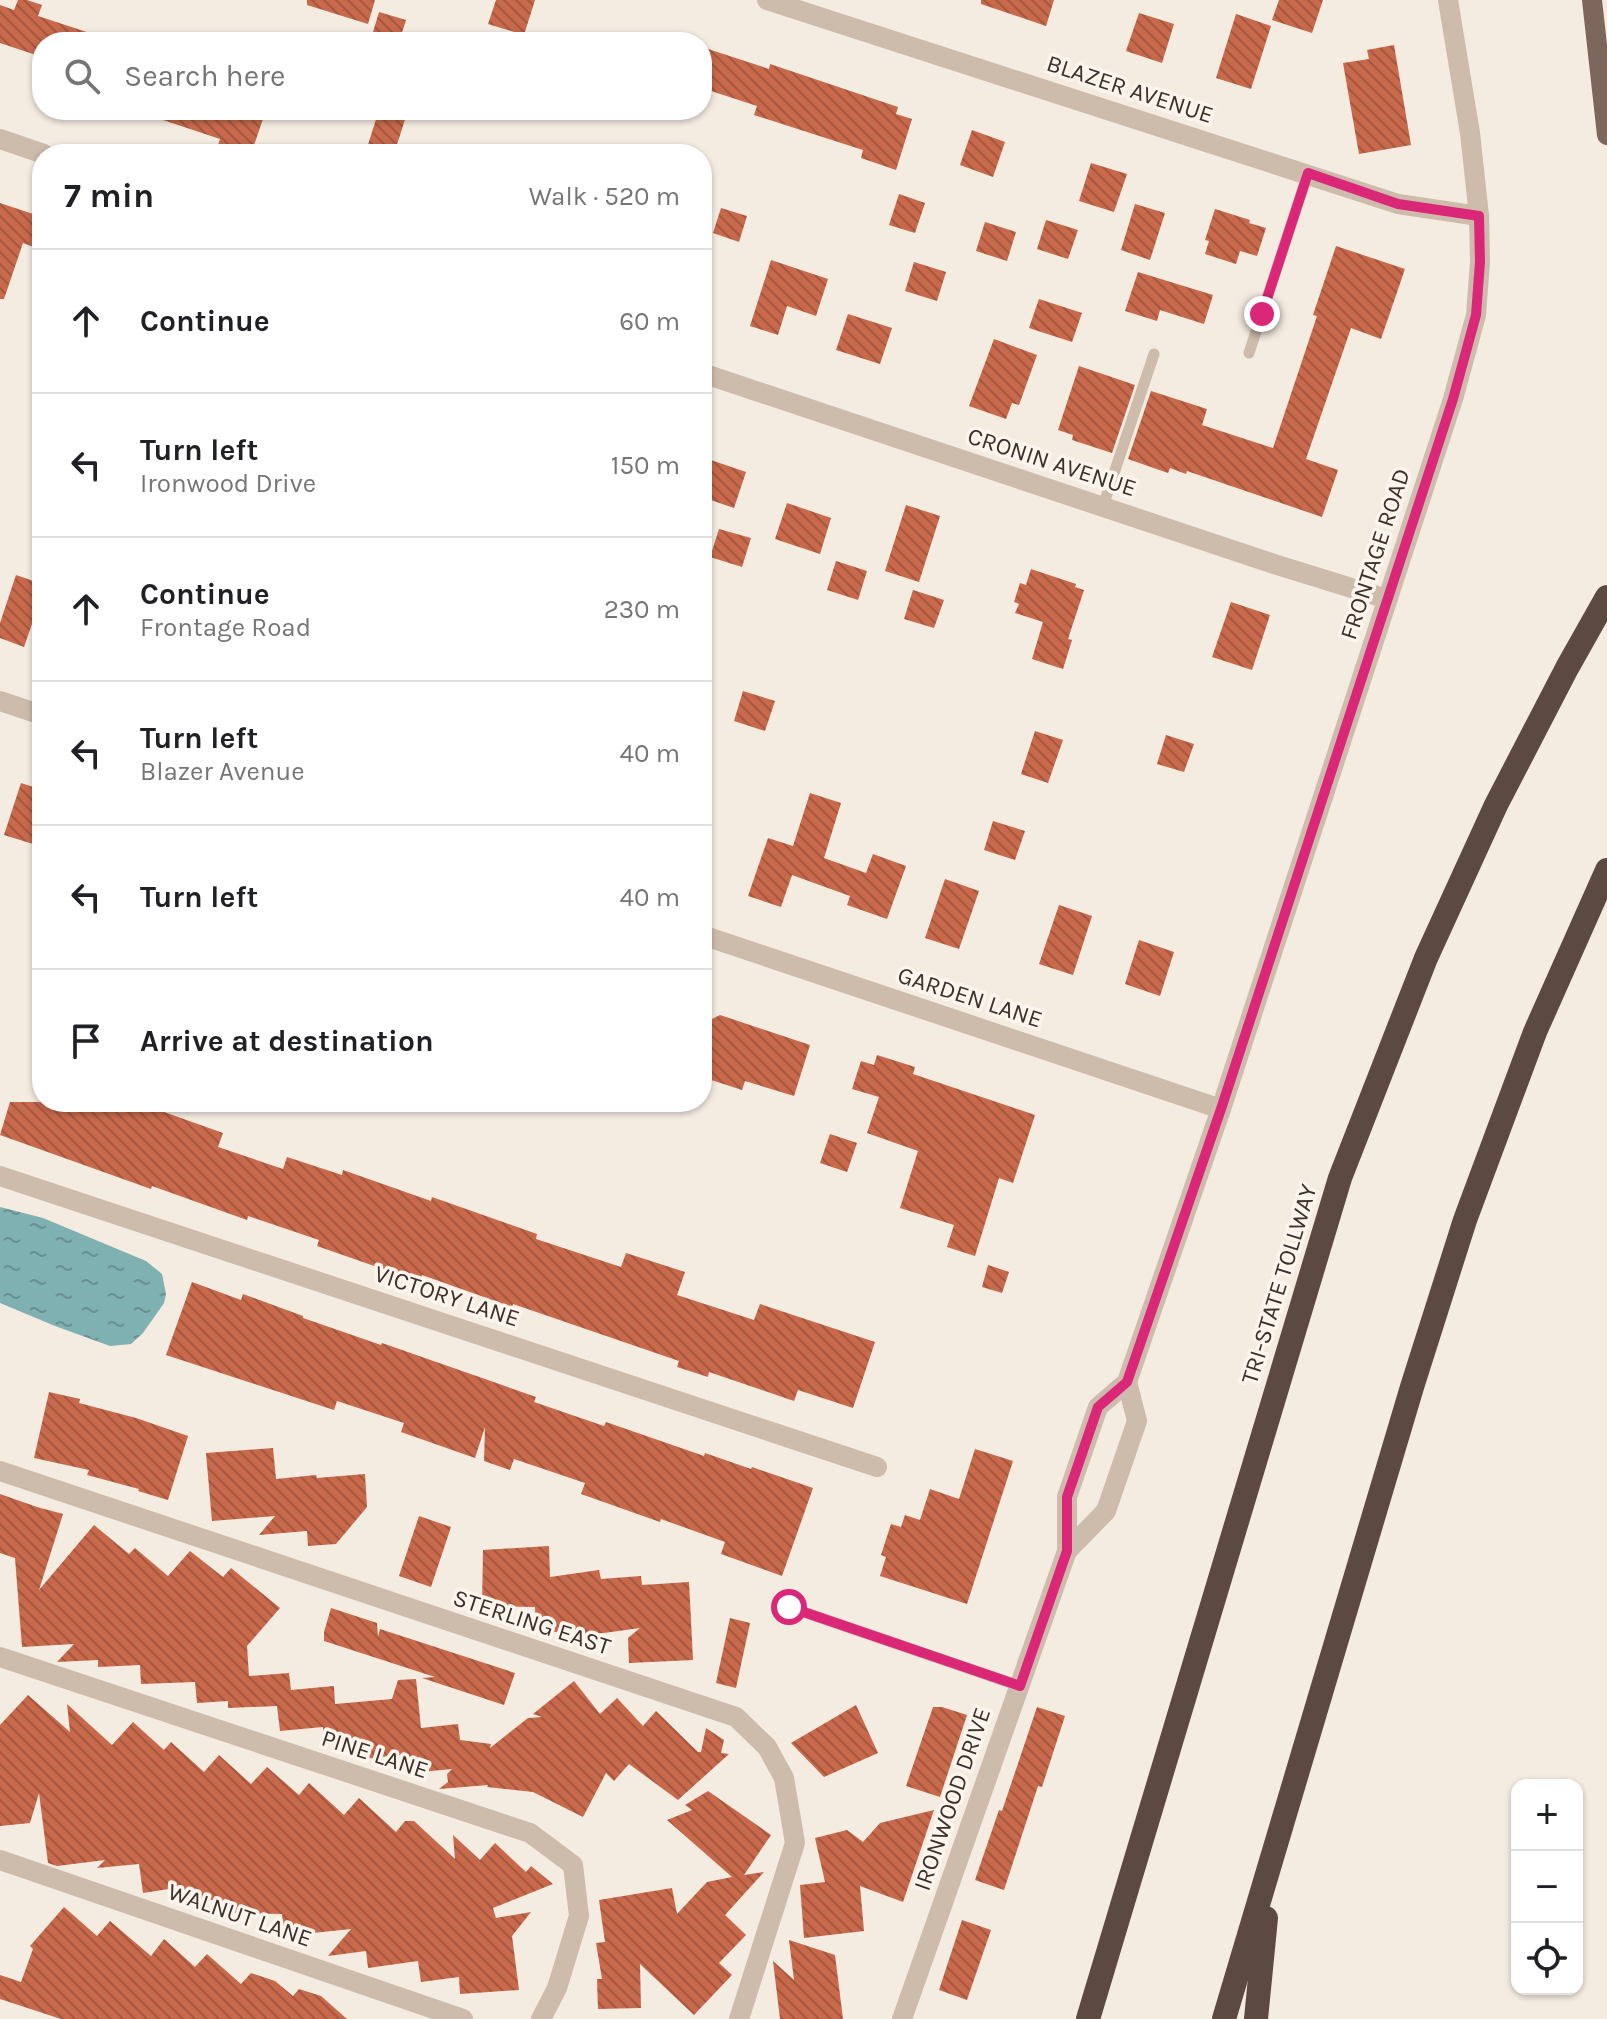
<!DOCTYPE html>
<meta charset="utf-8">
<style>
:root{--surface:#fff;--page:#f6f6f6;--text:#202124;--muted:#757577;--line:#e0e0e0}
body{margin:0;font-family:Karla,sans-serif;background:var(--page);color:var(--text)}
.controls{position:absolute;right:24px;bottom:24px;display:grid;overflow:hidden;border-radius:16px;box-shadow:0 2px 6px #0004}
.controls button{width:72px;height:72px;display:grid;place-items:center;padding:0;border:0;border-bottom:2px solid var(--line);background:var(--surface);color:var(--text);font:40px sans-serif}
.stop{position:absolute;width:24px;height:24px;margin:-18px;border:6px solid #db2777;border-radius:50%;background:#fff}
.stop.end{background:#db2777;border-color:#fff;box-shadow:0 2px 8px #0008}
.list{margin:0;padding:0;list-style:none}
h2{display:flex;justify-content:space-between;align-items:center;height:104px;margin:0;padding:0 32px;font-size:34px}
h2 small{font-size:26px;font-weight:400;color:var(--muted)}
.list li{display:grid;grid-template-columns:52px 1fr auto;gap:24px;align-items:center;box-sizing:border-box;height:144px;padding:0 32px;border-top:2px solid var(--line)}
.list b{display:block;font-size:30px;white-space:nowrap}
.list p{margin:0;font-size:26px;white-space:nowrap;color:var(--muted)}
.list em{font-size:26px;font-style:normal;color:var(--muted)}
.icon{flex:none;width:44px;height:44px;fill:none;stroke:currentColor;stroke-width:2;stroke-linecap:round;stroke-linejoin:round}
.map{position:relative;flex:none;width:1607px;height:2019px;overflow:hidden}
.search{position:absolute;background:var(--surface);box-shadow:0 2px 6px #0004;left:32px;top:32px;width:680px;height:88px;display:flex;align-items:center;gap:20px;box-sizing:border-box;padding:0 28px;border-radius:32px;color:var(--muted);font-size:30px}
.panel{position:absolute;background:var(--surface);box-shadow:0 2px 6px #0004;left:32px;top:144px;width:680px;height:968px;border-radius:32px}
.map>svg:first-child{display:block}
.water{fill:url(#water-ripples)}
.building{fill:url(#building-back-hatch)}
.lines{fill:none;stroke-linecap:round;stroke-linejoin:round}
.lane{stroke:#cdbbac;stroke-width:11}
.street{stroke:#cdbbac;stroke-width:20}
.primary{stroke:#7d675c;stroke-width:20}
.highway{stroke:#5c4a42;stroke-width:24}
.route{stroke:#db2777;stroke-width:10}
.labels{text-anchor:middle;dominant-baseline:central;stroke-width:7;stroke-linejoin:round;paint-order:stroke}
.street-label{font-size:24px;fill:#3b302b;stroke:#fbf5ee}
</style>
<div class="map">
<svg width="1607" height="2019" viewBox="0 0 1607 2019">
<defs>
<pattern id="water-ripples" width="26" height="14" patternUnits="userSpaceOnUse" patternTransform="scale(2)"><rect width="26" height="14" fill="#7fb0b2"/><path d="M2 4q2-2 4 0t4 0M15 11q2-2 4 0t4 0" fill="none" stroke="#699091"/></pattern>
<pattern id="building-back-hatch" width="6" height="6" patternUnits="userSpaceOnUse" patternTransform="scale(2)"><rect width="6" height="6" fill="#c8694b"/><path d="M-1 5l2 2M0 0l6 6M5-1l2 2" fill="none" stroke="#a4573f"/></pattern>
</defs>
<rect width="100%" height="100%" fill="#f4ebe1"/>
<polygon class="water" points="0,1207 43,1218 146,1261 162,1274 166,1294 164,1303 143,1333 131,1344 110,1346 55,1326 0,1303"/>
<g class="building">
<polygon points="18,0 27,0 42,5 38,16 105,38 104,42 42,42 42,57 0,43 0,5 14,10"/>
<polygon points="307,0 375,0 368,24 307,5"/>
<polygon points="496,0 535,0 524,35 488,24"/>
<polygon points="981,0 1054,0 1046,26 981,4"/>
<polygon points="1279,0 1323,0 1312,33 1272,20"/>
<polygon points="379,12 406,20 399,42 370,42"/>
<polygon points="1139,13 1174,24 1162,63 1126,51"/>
<polygon points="1236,14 1271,26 1251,89 1216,78"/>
<polygon points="1394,45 1411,145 1359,154 1343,63 1369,59 1367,50"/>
<polygon points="702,47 769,69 770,64 898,107 896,114 912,119 896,170 861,158 863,150 754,115 757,106 702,88"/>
<polygon points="146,110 266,110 251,154 244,154 218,145 220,139 145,114"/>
<polygon points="379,110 408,110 394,154 365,154"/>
<polygon points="972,130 1005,142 993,177 960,165"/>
<polygon points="1091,163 1127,174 1114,212 1079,201"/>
<polygon points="899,194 925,203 915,233 889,225"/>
<polygon points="0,203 42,217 42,250 23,243 4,299 0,299"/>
<polygon points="1135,204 1165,213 1150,260 1121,250"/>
<polygon points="721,208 747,216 739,242 713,233"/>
<polygon points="1215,209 1250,220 1249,223 1266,228 1257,256 1240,251 1236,264 1205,254 1209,241 1205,240"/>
<polygon points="1046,220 1078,230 1068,259 1037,249"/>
<polygon points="985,222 1016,232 1007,261 976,251"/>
<polygon points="1336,246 1405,269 1381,339 1351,328 1306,459 1338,470 1322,517 1187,471 1186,474 1170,468 1168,473 1128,459 1151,391 1207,409 1202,425 1273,448 1317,316 1313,315"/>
<polygon points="771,260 828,279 816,316 787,306 778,335 750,326"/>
<polygon points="914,262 946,272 937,301 905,291"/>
<polygon points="1138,272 1213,295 1204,324 1160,310 1157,321 1125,311"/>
<polygon points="1039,299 1082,313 1072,342 1029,328"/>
<polygon points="848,314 892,328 880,364 836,350"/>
<polygon points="994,339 1037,355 1019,405 1012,403 1006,419 969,406"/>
<polygon points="1079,366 1135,385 1112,453 1072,440 1073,435 1058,430"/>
<polygon points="702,457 746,472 734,508 702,497"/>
<polygon points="787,503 831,518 820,554 775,539"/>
<polygon points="906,505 940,516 919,582 885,571"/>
<polygon points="719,529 751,538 742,567 710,557"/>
<polygon points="836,561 867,571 858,600 827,590"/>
<polygon points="1031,569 1076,584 1075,587 1084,590 1068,639 1072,640 1063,669 1032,659 1043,622 1015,613 1019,604 1014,602 1020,583 1026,585"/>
<polygon points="16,575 42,584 42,595 24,647 0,638 0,623"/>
<polygon points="913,590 944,600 934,628 904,619"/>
<polygon points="1231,602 1270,615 1252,670 1212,657"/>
<polygon points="743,691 775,701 765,731 734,721"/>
<polygon points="1035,731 1063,740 1048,783 1021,774"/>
<polygon points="1166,735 1194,744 1184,772 1157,764"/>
<polygon points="21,783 42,790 42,818 33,844 4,835"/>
<polygon points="810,793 841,803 824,858 866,873 873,854 906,866 887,919 847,905 850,896 792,875 781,907 748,896 768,838 793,846"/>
<polygon points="993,821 1025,831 1015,860 984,850"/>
<polygon points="945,879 979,891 959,949 925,938"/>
<polygon points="1059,905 1092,916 1073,975 1039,964"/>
<polygon points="1139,940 1174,952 1160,996 1125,984"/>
<polygon points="720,1015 810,1045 794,1096 745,1081 742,1090 702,1077 702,1043 710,1020"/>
<polygon points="877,1055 915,1067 913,1074 1035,1115 1013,1183 999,1178 975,1256 947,1247 954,1225 900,1208 918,1151 867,1133 879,1097 852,1089 861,1061 874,1065"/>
<polygon points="10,1102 136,1102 223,1133 218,1147 283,1169 287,1157 342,1175 343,1170 431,1201 432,1197 537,1234 536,1239 621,1267 626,1253 685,1272 677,1295 754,1320 760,1304 875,1342 853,1408 798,1390 794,1401 709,1372 708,1377 677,1367 679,1361 513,1304 512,1307 422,1275 420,1282 317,1246 319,1240 248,1216 247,1220 152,1186 151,1189 0,1135"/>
<polygon points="830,1134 857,1143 847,1172 820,1163"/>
<polygon points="988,1265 1009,1272 1002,1293 982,1287"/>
<polygon points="192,1282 241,1300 243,1294 303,1316 303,1318 381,1345 382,1343 442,1364 536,1397 534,1402 604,1426 606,1422 704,1456 705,1453 751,1469 752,1467 813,1488 782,1576 721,1554 725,1542 661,1519 660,1522 581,1494 585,1483 514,1459 510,1470 484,1461 485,1427 475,1458 401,1432 404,1423 337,1401 334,1410 166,1355"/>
<polygon points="49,1392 80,1399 79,1403 136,1418 188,1436 168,1500 138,1491 139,1489 87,1475 89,1470 34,1458"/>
<polygon points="273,1448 276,1479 316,1475 317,1478 365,1474 367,1507 336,1544 308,1546 307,1531 259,1535 275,1516 212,1521 206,1453"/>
<polygon points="975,1449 1013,1461 967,1604 880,1576 886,1557 881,1555 891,1524 901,1527 905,1515 920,1520 930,1489 959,1499"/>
<polygon points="0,1494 37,1507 63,1514 39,1590 94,1525 129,1554 135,1548 168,1576 190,1551 223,1577 231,1568 280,1608 247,1646 249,1676 289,1673 291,1690 334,1686 335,1704 392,1699 398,1680 416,1679 421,1728 458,1724 460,1740 491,1744 490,1748 528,1718 542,1717 533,1714 574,1681 600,1714 617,1698 643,1726 656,1711 698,1752 701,1752 706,1728 724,1740 721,1753 729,1754 678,1800 629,1764 614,1781 606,1773 583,1817 533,1792 487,1787 488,1785 439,1789 448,1782 447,1774 452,1769 410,1773 408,1754 363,1759 361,1741 324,1745 323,1727 280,1731 277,1706 228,1708 228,1701 197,1703 195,1682 141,1684 140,1665 98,1667 98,1660 57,1662 74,1644 22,1647 15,1558 0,1553"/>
<polygon points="419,1516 451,1527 431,1587 399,1576"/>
<polygon points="549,1546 550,1577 599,1570 601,1579 641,1576 642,1585 689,1582 693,1660 629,1663 628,1638 640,1628 575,1637 574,1631 536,1633 535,1607 482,1606 483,1550"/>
<polygon points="331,1608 377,1623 378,1637 380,1629 515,1673 504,1705 422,1678 435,1677 324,1641 324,1632"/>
<polygon points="730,1618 750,1623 736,1688 716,1683"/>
<polygon points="28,1695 70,1732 67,1704 112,1745 133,1722 164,1750 171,1742 204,1772 219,1755 251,1784 267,1767 299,1795 309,1783 344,1815 359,1798 396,1832 405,1821 414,1821 455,1859 453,1835 480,1860 495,1843 526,1872 531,1866 553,1884 493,1908 496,1918 531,1912 512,1936 519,1990 460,1994 459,1977 421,1982 418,1961 368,1968 366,1951 328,1956 351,1929 284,1936 282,1914 222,1913 222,1899 177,1903 175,1888 143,1893 139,1864 97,1868 105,1860 57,1866 48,1863 39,1793 30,1823 0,1826 0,1725"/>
<polygon points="856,1705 878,1753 824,1777 791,1743"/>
<polygon points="933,1707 942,1707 967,1715 940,1797 906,1786"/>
<polygon points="1037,1707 1065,1716 1042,1787 1038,1786 1004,1890 975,1880 999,1810 1002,1811"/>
<polygon points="708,1791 771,1835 744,1875 764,1872 725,1915 746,1935 719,1963 732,1975 694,2015 640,1964 641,2008 598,2009 597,1979 602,1979 596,1943 605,1942 599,1900 672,1888 677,1914 707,1882 732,1877 667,1820 692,1810 685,1805"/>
<polygon points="934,1810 903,1902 860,1886 864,1931 804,1938 800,1885 825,1882 815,1838 847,1830 863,1842 880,1823"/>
<polygon points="64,1907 97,1936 110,1921 151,1956 164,1939 195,1967 207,1954 241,1984 251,1973 275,1981 293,1996 299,1989 321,1996 347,2019 61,2019 0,1999 0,1975 21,1982 33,1949 30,1946"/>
<polygon points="962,1920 991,1930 967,2000 939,1990"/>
<polygon points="789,1940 835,1955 843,2019 780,2019 773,1961 794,1980"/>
</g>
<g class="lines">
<g class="lane">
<polyline points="1249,353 1308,173"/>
<polyline points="1103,506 1154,354"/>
<polyline points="789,1607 1020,1686"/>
</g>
<g class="street">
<polyline points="767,0 1398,204 1479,216"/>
<polyline points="0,139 44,154"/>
<polyline points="702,373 1274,564 1387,599"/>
<polyline points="0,701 42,715"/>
<polyline points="702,935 1221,1109"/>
<polyline points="0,1176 877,1467"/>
<polyline points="0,1471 736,1717 767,1747 784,1778 795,1843 739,2019"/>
<polyline points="1067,1551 1106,1511 1137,1421 1127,1382"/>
<polyline points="0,1657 530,1833 573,1865 579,1916 557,1988 541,2019"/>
<polyline points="0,1860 463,2019"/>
<polyline points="902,2019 1067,1551 1067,1497 1098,1407 1127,1382 1221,1109 1453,399 1476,315 1480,262 1479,216 1470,133 1448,0"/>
</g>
<polyline class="primary" points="1592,0 1607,135"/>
<g class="highway">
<polyline points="1088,2019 1340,1178 1426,958 1496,805 1567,668 1607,597"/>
<polyline points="1224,2019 1412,1387 1465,1220 1535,1032 1607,870"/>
<polyline points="1256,2019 1266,1918"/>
</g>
</g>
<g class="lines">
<polyline class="route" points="789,1607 1020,1686 1067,1551 1067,1497 1098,1407 1127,1382 1221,1109 1453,399 1476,315 1480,262 1479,216 1398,204 1308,173 1262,314"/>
</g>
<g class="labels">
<g class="street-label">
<text transform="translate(1130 89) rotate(18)">BLAZER AVENUE</text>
<text transform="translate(1052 462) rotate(18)">CRONIN AVENUE</text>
<text transform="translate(1375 554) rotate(-72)">FRONTAGE ROAD</text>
<text transform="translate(970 997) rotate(18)">GARDEN LANE</text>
<text transform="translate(1279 1284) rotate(-73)">TRI-STATE TOLLWAY</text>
<text transform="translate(447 1296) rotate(18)">VICTORY LANE</text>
<text transform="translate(532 1622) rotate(18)">STERLING EAST</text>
<text transform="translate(375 1754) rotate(18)">PINE LANE</text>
<text transform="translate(952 1799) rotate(-71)">IRONWOOD DRIVE</text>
<text transform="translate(240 1915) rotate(19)">WALNUT LANE</text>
</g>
</g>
</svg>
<div class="controls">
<button>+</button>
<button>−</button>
<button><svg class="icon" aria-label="locate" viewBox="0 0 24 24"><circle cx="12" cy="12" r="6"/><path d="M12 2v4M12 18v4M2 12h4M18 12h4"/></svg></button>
</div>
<div class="stop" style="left:789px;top:1607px"></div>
<div class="stop end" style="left:1262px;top:314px"></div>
<div class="search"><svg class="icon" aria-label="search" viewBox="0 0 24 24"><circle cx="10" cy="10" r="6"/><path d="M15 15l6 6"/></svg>Search here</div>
<section class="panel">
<h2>7 min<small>Walk · 520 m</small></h2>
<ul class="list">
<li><svg class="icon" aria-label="ahead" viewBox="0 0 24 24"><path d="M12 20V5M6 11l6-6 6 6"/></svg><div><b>Continue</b></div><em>60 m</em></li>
<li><svg class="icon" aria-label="left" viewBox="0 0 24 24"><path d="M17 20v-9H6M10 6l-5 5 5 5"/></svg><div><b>Turn left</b><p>Ironwood Drive</p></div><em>150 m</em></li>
<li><svg class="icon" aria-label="ahead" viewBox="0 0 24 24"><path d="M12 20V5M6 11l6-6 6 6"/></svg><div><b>Continue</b><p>Frontage Road</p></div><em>230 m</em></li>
<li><svg class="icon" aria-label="left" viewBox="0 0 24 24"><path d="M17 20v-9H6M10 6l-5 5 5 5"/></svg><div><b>Turn left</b><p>Blazer Avenue</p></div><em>40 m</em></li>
<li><svg class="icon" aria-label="left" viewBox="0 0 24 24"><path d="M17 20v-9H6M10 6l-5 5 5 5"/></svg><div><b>Turn left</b></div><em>40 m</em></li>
<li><svg class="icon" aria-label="arrive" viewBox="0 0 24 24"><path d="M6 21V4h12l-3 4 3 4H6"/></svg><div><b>Arrive at destination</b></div></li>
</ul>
</section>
</div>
